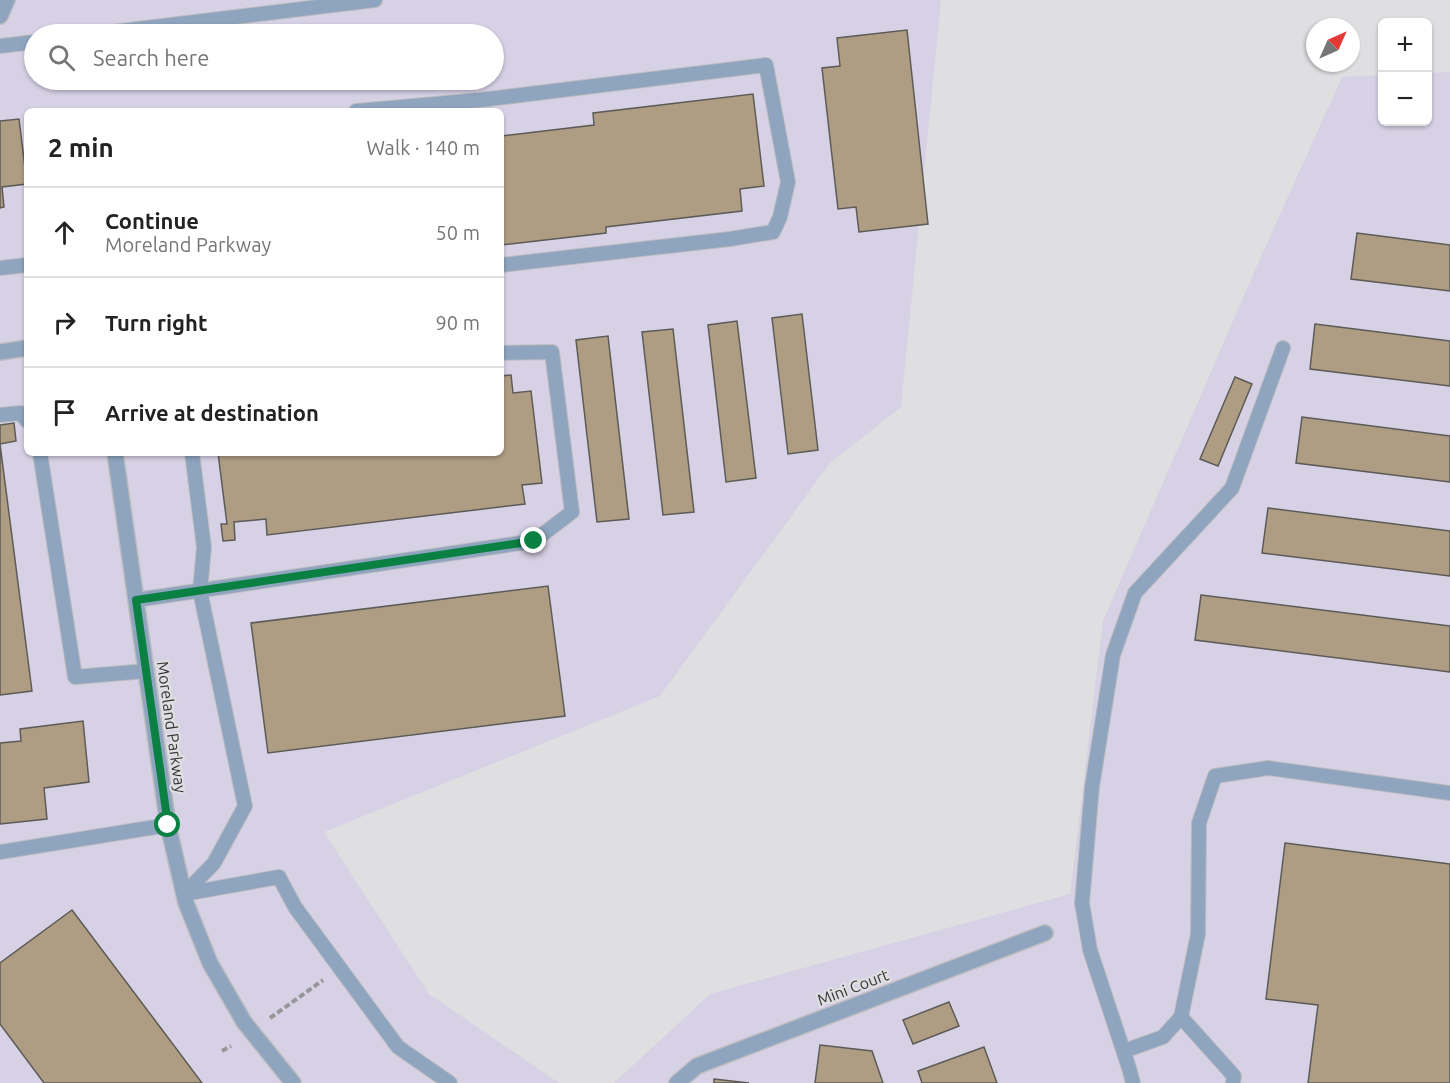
<!DOCTYPE html>
<meta charset="utf-8">
<style>
:root{--surface:#fff;--page:#f2f2f2;--text:#222;--muted:#767676;--line:#e0e0e0}
body{margin:0;font-family:Ubuntu,sans-serif;background:var(--page);color:var(--text)}
.controls{position:absolute;right:18px;top:18px;display:grid;overflow:hidden;border-radius:9px;box-shadow:0 2px 4px #0004}
.controls button{width:54px;height:54px;display:grid;place-items:center;padding:0;border:0;border-bottom:2px solid var(--line);background:var(--surface);color:var(--text);font:30px sans-serif}
.compass{position:absolute;left:1306px;top:18px;width:54px;height:54px;border-radius:50%;background:var(--surface);box-shadow:0 2px 4px #0004;rotate:45deg}
.stop{position:absolute;width:18px;height:18px;margin:-14px;border:4px solid #0b8043;border-radius:50%;background:#fff}
.stop.end{background:#0b8043;border-color:#fff;box-shadow:0 2px 6px #0008}
.list{margin:0;padding:0;list-style:none}
h2{display:flex;justify-content:space-between;align-items:center;height:78px;margin:0;padding:0 24px;font-size:26px}
h2 small{font-size:20px;font-weight:400;color:var(--muted)}
.list li{display:grid;grid-template-columns:39px 1fr auto;gap:18px;align-items:center;box-sizing:border-box;height:90px;padding:0 24px;border-top:2px solid var(--line)}
.list b{display:block;font-size:22px;white-space:nowrap}
.list p{margin:0;font-size:20px;white-space:nowrap;color:var(--muted)}
.list em{font-size:20px;font-style:normal;color:var(--muted)}
.icon{flex:none;width:33px;height:33px;fill:none;stroke:currentColor;stroke-width:2;stroke-linecap:round;stroke-linejoin:round}
.map{position:relative;flex:none;width:1450px;height:1083px;overflow:hidden}
.search{position:absolute;background:var(--surface);box-shadow:0 2px 4px #0004;left:24px;top:24px;width:480px;height:66px;display:flex;align-items:center;gap:15px;box-sizing:border-box;padding:0 21px;border-radius:33px;color:var(--muted);font-size:22px}
.panel{position:absolute;background:var(--surface);box-shadow:0 2px 4px #0004;left:24px;top:108px;width:480px;height:348px;border-radius:9px}
.map>svg:first-child{display:block}
.commercial{fill:#d7d1e6;fill-rule:evenodd}
.building{fill:#af9d83;stroke:#5d5b58;stroke-width:1.5}
.lines{fill:none;stroke-linecap:round;stroke-linejoin:round}
.lane-casing{stroke:#bdbcbf;stroke-width:16}
.street-casing{stroke:#bdbcbf;stroke-width:18}
.path{stroke:#979698;stroke-width:4;stroke-dasharray:6 3;stroke-linecap:butt}
.lane{stroke:#8ea4bf;stroke-width:14}
.street{stroke:#8ea4bf;stroke-width:15}
.route{stroke:#0b8043;stroke-width:8}
.labels{text-anchor:middle;dominant-baseline:central;stroke-width:4.5;stroke-linejoin:round;paint-order:stroke}
.street-label{font-size:16px;fill:#363536;stroke:#dfdee1}
</style>
<div class="map">
<svg width="1450" height="1083" viewBox="0 0 1450 1083">
<rect width="100%" height="100%" fill="#dfdee1"/>
<g class="commercial">
<path d="M 0,0 L 941,0 L 901,407 L 830,463 L 660,696 L 324,832 L 429,994 L 559,1083 L 0,1083 ZM 34,34 L 494,34 L 494,80 L 34,80 ZM 27,111 L 501,111 L 501,453 L 27,453 Z"/>
<polygon points="1450,72 1450,1083 614,1083 710,994 1070,894 1103,621 1259,261 1342,77 1382,75 1382,122 1428,122 1428,73"/>
</g>
<g class="building">
<polygon points="907,30 928,224 859,232 856,207 838,209 822,68 840,66 837,38"/>
<polygon points="753,94 764,186 740,189 742,211 606,227 606,233 501,245 501,136 594,125 593,113"/>
<polygon points="19,119 27,184 2,187 4,207 0,208 0,121"/>
<polygon points="1357,233 1450,245 1450,291 1351,279"/>
<polygon points="802,314 818,450 788,454 772,318"/>
<polygon points="737,321 756,478 726,482 708,325"/>
<polygon points="1315,324 1450,341 1450,386 1310,369"/>
<polygon points="673,329 694,512 663,515 642,332"/>
<polygon points="608,336 629,519 597,522 576,340"/>
<polygon points="511,375 513,393 531,391 542,483 522,485 525,504 267,535 266,519 234,522 235,540 223,541 221,524 227,524 218,453 501,453 501,376"/>
<polygon points="1235,377 1252,384 1218,466 1200,459"/>
<polygon points="1302,417 1450,436 1450,482 1296,463"/>
<polygon points="14,423 16,441 0,444 32,691 0,695 0,425"/>
<polygon points="1268,508 1450,531 1450,576 1262,553"/>
<polygon points="548,586 565,716 268,753 251,623"/>
<polygon points="1201,595 1450,626 1450,672 1195,640"/>
<polygon points="83,721 89,782 44,788 47,819 0,824 0,743 21,741 20,729"/>
<polygon points="1285,843 1450,864 1450,1083 1308,1083 1318,1005 1266,999"/>
<polygon points="72,910 160,1027 202,1083 44,1083 0,1024 0,963"/>
<polygon points="949,1002 959,1026 913,1044 903,1020"/>
<polygon points="820,1045 872,1051 883,1083 815,1083"/>
<polygon points="984,1047 997,1083 922,1083 918,1071"/>
<polygon points="714,1079 749,1083 714,1083"/>
</g>
<g class="lines">
<defs>
<g id="lane">
<polyline points="96,34 375,0"/>
<polyline points="0,46 34,42"/>
<polyline points="356,111 480,100 766,65 788,182 780,217 773,232 730,239 501,265"/>
<polyline points="0,268 27,265"/>
<polyline points="0,415 20,413 27,421"/>
<polyline points="40,453 75,677 146,671"/>
<polyline points="136,600 534,541 572,512 552,352 501,353"/>
<polyline points="0,852 168,825"/>
<polyline points="184,894 214,863 245,806 200,591 204,547 192,453"/>
<polyline points="184,894 279,877 295,907 398,1047 450,1083"/>
<polyline points="1181,1017 1234,1076 1233,1083"/>
<polyline points="1124,1051 1163,1037 1181,1017 1198,934 1199,823 1215,776 1268,768 1450,793"/>
<polyline points="1133,1083 1129,1068 1090,950 1082,903 1092,787 1113,655 1135,593 1232,488 1283,348"/>
</g>
<g id="street">
<polyline points="0,16 7,0"/>
<polyline points="0,352 27,348"/>
<polyline points="115,453 168,825 186,903 210,963 244,1022 293,1083"/>
<polyline points="677,1083 697,1066 1045,933"/>
</g>
</defs>
<use href="#lane" class="lane-casing"/>
<use href="#street" class="street-casing"/>
<g class="path">
<polyline points="270,1018 323,980"/>
<polyline points="222,1051 231,1046"/>
</g>
<use href="#lane" class="lane"/>
<use href="#street" class="street"/>
</g>
<g class="lines">
<polyline class="route" points="168,825 136,600 534,541"/>
</g>
<g class="labels">
<g class="street-label">
<text transform="translate(172 727) rotate(82)">Moreland Parkway</text>
<text transform="translate(853 987) rotate(-21)">Mini Court</text>
</g>
</g>
</svg>
<div class="controls">
<button>+</button>
<button>−</button>
</div>
<svg class="compass" viewBox="-18 -18 36 36"><path d="M0-13l5 13h-10z" fill="#e53935"/><path d="M0 13l5-13h-10z" fill="#767676"/></svg>
<div class="stop" style="left:168px;top:825px"></div>
<div class="stop end" style="left:534px;top:541px"></div>
<div class="search"><svg class="icon" aria-label="search" viewBox="0 0 24 24"><circle cx="10" cy="10" r="6"/><path d="M15 15l6 6"/></svg>Search here</div>
<section class="panel">
<h2>2 min<small>Walk · 140 m</small></h2>
<ul class="list">
<li><svg class="icon" aria-label="ahead" viewBox="0 0 24 24"><path d="M12 20V5M6 11l6-6 6 6"/></svg><div><b>Continue</b><p>Moreland Parkway</p></div><em>50 m</em></li>
<li><svg class="icon" aria-label="right" viewBox="0 0 24 24"><path d="M7 20v-9h11M14 6l5 5-5 5"/></svg><div><b>Turn right</b></div><em>90 m</em></li>
<li><svg class="icon" aria-label="arrive" viewBox="0 0 24 24"><path d="M6 21V4h12l-3 4 3 4H6"/></svg><div><b>Arrive at destination</b></div></li>
</ul>
</section>
</div>
